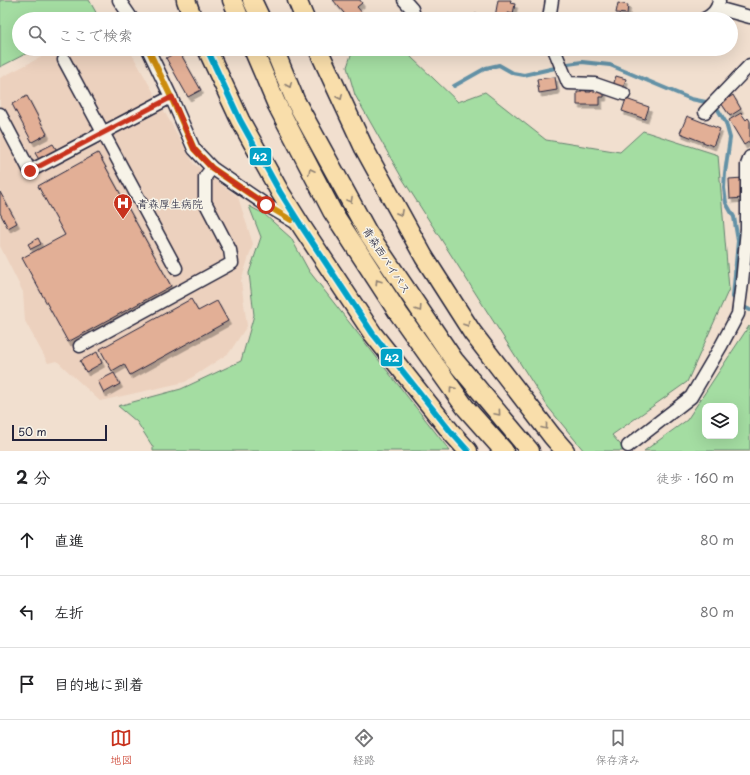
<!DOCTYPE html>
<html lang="ja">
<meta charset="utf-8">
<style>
:root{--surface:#fff;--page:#f2f2f2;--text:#202124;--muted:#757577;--line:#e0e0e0;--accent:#c8321e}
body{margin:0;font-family:"Playpen Sans","Klee One",sans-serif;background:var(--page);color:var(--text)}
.controls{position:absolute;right:12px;bottom:12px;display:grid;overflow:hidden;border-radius:8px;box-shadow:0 4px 16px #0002}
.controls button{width:36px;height:36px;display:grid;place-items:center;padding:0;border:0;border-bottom:1px solid var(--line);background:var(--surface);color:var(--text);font:20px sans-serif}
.scale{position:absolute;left:12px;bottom:10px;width:95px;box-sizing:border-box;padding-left:4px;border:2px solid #22223b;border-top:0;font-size:11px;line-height:14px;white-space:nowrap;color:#22223b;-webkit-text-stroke:3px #f7f3e8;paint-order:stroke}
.stop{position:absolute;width:12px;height:12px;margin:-9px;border:3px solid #c8321e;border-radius:50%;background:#fff}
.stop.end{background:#c8321e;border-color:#fff;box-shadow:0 1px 4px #0008}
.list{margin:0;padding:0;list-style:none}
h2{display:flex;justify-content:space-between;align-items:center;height:52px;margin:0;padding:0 16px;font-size:17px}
h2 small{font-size:13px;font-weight:400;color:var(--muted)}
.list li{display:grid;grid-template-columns:26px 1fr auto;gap:12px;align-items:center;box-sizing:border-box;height:72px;padding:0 16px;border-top:1px solid var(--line)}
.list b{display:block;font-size:15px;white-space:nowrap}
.list em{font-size:13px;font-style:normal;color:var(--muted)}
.icon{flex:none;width:22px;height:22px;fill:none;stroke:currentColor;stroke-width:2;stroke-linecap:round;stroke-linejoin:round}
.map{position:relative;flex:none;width:750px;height:451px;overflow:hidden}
.search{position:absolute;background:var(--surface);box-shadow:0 4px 16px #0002;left:12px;right:12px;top:12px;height:44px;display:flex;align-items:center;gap:10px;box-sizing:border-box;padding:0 14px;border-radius:22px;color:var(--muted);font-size:15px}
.sheet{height:268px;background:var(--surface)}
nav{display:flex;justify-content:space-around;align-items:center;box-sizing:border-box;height:56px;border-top:1px solid var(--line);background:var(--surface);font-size:11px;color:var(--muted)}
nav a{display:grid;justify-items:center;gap:2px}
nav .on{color:var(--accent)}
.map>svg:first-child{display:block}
.built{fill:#ecd1be}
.green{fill:#a4dda2;stroke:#63806e;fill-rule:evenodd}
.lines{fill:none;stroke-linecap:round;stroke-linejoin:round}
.stream{stroke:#6391a6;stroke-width:4}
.building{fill:#e2af96;stroke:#22223b;filter:url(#shadow)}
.minor-casing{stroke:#22223b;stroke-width:15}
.highway-casing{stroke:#22223b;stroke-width:21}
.minor{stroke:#f7f3e8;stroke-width:12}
.highway{stroke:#f9deab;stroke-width:18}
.bus-1-casing{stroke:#f7f3e8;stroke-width:9}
.bus-2-casing{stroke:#f7f3e8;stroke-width:9}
.bus-1{stroke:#cc8c0c;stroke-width:6}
.bus-2{stroke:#02a2c7;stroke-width:6}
.oneway{stroke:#8e8073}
.route{stroke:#c8321e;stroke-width:5}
.labels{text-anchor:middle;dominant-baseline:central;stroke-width:3;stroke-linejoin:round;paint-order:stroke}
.poi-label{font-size:11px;fill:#22223b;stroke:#f7f3e8;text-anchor:start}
.street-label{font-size:11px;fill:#22223b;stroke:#f7f3e8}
.line-badge{stroke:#f7f3e8;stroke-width:1.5}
.badge-label{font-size:11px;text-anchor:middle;font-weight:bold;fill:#fff}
</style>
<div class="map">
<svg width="750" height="451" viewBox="0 0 750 451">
<defs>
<filter id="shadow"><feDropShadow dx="2.5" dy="4" stdDeviation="0" flood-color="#0004"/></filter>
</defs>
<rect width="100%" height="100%" fill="#f1dfcf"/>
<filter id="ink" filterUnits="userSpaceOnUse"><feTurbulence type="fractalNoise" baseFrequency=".025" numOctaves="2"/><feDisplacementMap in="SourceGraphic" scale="8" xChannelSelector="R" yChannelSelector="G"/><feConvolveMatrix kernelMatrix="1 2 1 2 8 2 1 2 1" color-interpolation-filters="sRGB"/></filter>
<g filter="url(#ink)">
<polygon class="built" points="57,49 129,49 194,164 238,197 253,244 241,281 247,326 229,353 185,382 100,401 57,361 48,363 25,321 23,292 0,246 0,78"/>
<g class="green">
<polygon points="0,0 89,0 98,16 93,19 19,19 19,49 35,49 0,67"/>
<polygon points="353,49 407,49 411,57 458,102 485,92 546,140 620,152 643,131 718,155 729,289 687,382 612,435 626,451 584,451 548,407 402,178 355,95 347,67"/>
<polygon points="249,206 264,214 291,238 309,271 450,451 153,451 153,447 137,422 118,406 181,389 241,361 254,315 249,273 261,237"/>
<path d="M 749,326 L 750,327 L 750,451 L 644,451 L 687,420 ZM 705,406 L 735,406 L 735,436 L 705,436 Z"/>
</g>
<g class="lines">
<g class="stream">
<polyline points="568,64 582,62 610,65 691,99 706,102"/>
<polyline points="454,86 486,68 499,65 513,73 524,75 555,68"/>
<polyline points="717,108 726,123 730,138 725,173 724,188 726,203 734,217 738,241 733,297 735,299"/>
<polyline points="746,308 750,310"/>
</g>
</g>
<g class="building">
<polygon points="333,0 360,0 362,3 357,7 365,16 361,19 349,19"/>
<polygon points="498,0 511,0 510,3 515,4 513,14 508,13 507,19 495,17"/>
<polygon points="618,3 628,5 627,14 616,13"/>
<polygon points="475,14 487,16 486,19 474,19"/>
<polygon points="179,51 201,90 188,97 166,58"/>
<polygon points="616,76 626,79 623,89 613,86"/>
<polygon points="555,77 557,90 539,93 537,79"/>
<polygon points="581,89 587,89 586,92 591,92 592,89 604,90 604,97 600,97 600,105 577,105 577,92 581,92"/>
<polygon points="733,95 741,109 730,116 721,103"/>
<polygon points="27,96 47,134 32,142 12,104"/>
<polygon points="626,99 649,107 645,119 622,111"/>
<polygon points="741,113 746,120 748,118 750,121 750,141 744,145 729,120"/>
<polygon points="687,116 720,129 713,146 680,133"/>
<polygon points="53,144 58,152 40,161 35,153"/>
<polygon points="98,153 171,286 68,342 22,258 65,235 38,186"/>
<polygon points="743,178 743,198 730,199 729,179"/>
<polygon points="0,192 17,223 8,228 0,213"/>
<polygon points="38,238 41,244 31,249 28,244"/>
<polygon points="191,299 198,311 217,301 228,321 130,375 124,364 112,371 100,349"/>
<polygon points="97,352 102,363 86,372 80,361"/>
<polygon points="114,373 120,384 104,393 98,381"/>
</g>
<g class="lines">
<defs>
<g id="minor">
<polyline points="119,0 132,19"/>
<polyline points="404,0 412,9 415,19"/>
<polyline points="717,8 750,17"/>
<polyline points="549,19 552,0"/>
<path d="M 704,19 C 713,15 717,10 719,1"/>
<polyline points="148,49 171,97 194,149 212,168 266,205 298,224"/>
<polyline points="554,49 568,83 595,84 624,94"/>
<polyline points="64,60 176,268"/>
<polyline points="705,112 750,65"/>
<polyline points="0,114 30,171 171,97"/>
<polyline points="80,346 232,263 230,250 205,202 205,177 212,168"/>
<polyline points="628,446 691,397 721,346 738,314 742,283 747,229 747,165 750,157"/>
</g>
<g id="highway">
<polyline points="186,0 193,19"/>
<polyline points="232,0 240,19"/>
<polyline points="252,0 261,19"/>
<polyline points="297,0 305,19"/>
<polyline points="207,49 240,120 280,192 302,227 373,334 451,432 468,451"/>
<polyline points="253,49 277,105 332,211 399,314 465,407 504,451"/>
<polyline points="274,49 295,100 368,233 454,360 530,451"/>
<polyline points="318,49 364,148 424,257 472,332 552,436 565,451"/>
</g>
</defs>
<use href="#minor" class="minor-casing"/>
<use href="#highway" class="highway-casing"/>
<use href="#minor" class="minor"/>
<use href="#highway" class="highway"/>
<defs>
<polyline id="bus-1" points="148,49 171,97 194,149 212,168 266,205 291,220"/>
<polyline id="bus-2" points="207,49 240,120 280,192 302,227 373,334 451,432 468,451"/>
</defs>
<use href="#bus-1" class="bus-1-casing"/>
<use href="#bus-2" class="bus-2-casing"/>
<use href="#bus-1" class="bus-1"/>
<use href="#bus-2" class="bus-2"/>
</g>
<defs><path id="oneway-chevron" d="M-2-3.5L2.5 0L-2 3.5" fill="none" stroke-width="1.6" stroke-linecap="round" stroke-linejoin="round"/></defs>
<g class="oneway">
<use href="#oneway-chevron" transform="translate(289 85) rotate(67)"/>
<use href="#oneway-chevron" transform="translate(340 97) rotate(65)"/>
<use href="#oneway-chevron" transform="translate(311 171) rotate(-117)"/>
<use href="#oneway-chevron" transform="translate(350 200) rotate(61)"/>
<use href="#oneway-chevron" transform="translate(400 213) rotate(61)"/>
<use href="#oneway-chevron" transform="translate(378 282) rotate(-123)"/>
<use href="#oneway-chevron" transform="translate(419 309) rotate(56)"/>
<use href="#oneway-chevron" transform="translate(467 324) rotate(58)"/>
<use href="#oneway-chevron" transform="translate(452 389) rotate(-126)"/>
<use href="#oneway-chevron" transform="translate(498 413) rotate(50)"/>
<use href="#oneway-chevron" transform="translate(545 427) rotate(52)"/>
</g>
</g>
<g class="lines" filter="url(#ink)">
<polyline class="route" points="30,171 172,97 194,149 212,168 266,205"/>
</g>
<defs>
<symbol id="hospital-pin" viewBox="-11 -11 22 30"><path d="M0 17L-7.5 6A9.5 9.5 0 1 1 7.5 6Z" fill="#c8321e" stroke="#f7f3e8"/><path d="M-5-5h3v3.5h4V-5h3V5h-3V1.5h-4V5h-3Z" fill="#fff"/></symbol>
</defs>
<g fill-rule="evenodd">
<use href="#hospital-pin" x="112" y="192" width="22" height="30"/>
</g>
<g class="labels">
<g class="poi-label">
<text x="137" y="203">青森厚生病院</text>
</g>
<g class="street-label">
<text transform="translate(387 260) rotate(57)">青森西バイパス</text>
</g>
</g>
<g class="line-badge">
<rect x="249" y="147" width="23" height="19" rx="4" fill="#02a2c7"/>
<rect x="380" y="348" width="23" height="19" rx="4" fill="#02a2c7"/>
</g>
<g class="badge-label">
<text x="260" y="161">42</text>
<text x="392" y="362">42</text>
</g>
</svg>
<div class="controls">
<button><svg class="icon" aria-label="layers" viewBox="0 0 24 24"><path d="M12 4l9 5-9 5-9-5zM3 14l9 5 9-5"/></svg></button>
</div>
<div class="scale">50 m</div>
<div class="stop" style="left:266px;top:205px"></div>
<div class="stop end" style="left:30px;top:171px"></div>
<div class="search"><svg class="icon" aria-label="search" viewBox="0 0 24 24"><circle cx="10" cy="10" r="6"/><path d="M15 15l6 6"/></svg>ここで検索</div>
</div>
<section class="sheet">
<h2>2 分<small>徒歩 · 160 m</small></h2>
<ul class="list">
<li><svg class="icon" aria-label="ahead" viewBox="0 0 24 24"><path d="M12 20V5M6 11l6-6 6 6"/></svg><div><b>直進</b></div><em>80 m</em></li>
<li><svg class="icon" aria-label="left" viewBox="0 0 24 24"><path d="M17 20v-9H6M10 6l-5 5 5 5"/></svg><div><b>左折</b></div><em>80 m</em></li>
<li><svg class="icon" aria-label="arrive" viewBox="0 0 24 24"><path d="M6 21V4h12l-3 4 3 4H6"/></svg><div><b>目的地に到着</b></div></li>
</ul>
</section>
<nav>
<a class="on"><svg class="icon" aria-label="map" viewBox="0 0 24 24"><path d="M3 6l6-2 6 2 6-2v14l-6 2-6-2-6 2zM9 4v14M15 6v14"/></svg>地図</a>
<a><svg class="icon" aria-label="directions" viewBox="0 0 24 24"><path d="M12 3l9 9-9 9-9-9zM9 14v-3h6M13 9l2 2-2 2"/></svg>経路</a>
<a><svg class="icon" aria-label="saved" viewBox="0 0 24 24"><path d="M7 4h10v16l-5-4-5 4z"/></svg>保存済み</a>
</nav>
